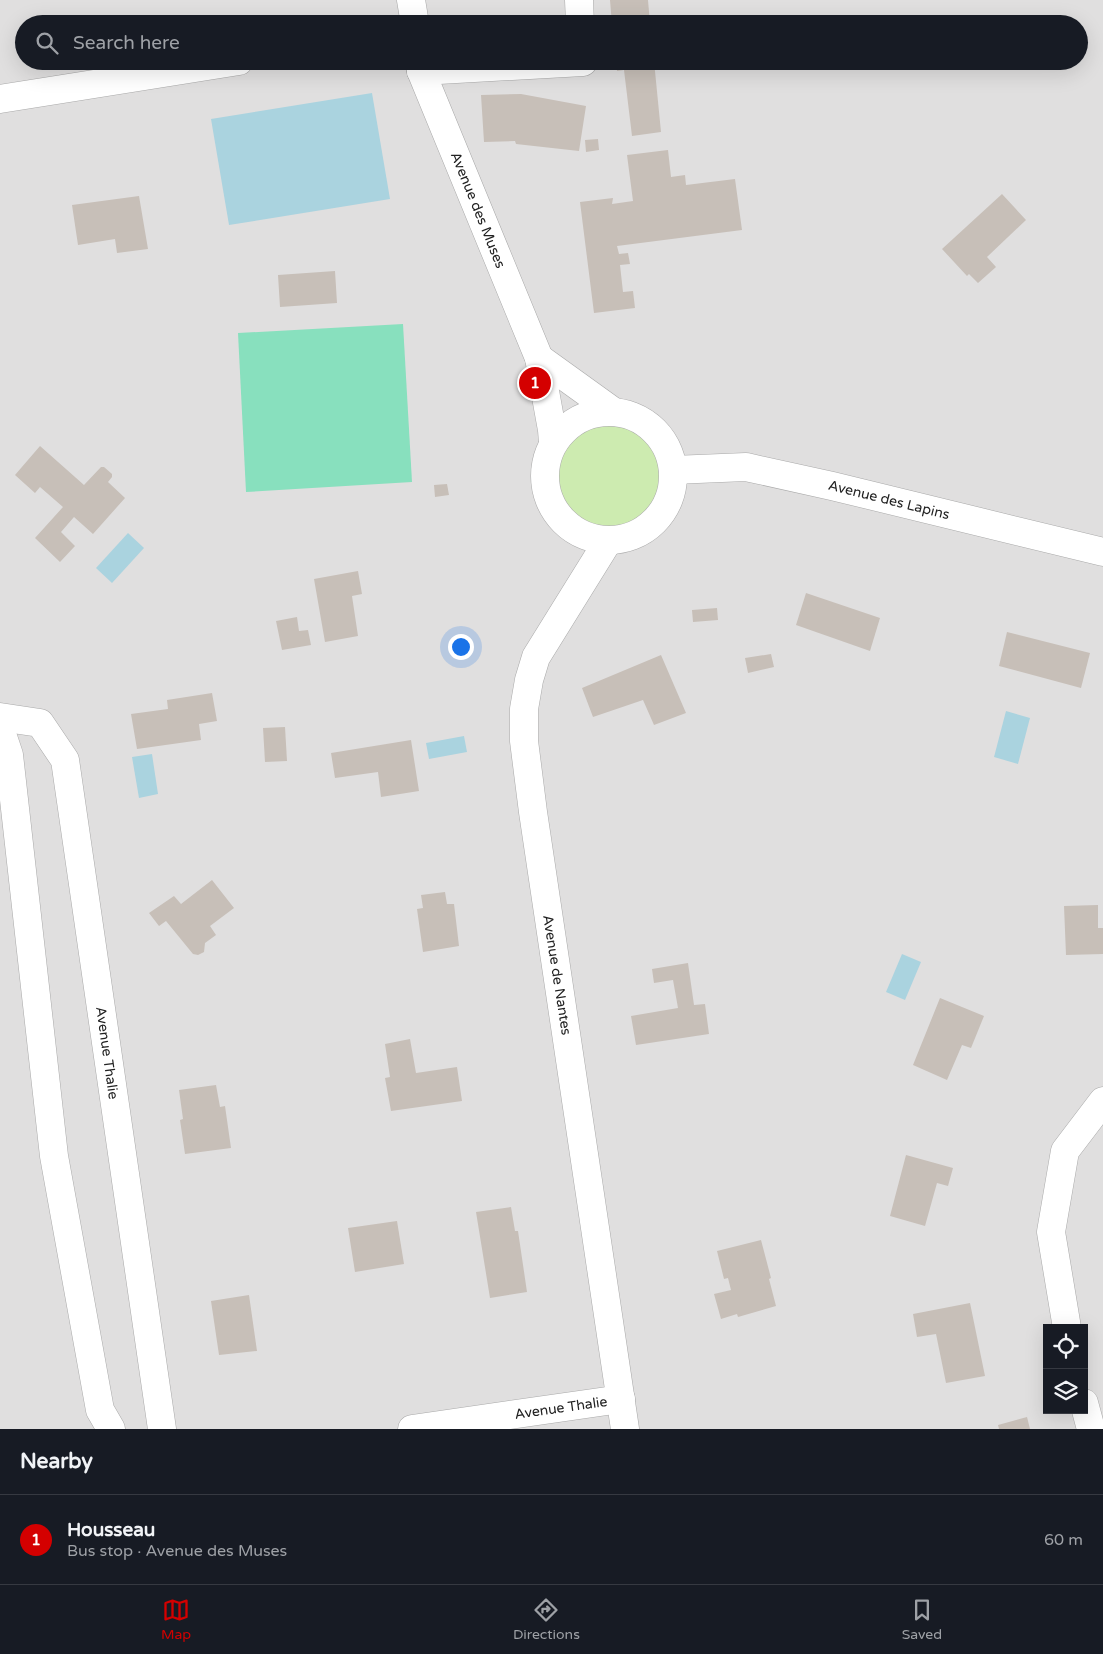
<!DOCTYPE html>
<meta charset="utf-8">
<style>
:root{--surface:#171b24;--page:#20242c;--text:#f1f3f6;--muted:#9ea1a6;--line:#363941;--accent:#d40000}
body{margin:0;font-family:"Varela Round",sans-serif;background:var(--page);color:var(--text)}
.controls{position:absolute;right:15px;bottom:15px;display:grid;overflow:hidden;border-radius:0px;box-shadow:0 5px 20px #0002}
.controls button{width:45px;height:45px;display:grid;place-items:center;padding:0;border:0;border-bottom:1px solid var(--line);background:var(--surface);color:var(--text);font:25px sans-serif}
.you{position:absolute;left:460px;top:646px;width:18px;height:18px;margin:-12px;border:4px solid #fff;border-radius:50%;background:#1a73e8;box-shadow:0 0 0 8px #1a73e833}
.badge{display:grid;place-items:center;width:32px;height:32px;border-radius:50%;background:var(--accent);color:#fff;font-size:16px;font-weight:700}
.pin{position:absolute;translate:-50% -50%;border:2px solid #fff;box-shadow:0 1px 5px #0006}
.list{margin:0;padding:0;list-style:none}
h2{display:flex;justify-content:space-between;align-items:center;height:65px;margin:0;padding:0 20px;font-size:21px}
h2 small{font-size:16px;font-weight:400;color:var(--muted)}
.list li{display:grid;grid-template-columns:32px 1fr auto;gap:15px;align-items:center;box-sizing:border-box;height:90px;padding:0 20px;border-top:1px solid var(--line)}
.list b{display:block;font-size:19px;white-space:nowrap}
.list p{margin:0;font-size:16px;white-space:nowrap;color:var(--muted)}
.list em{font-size:16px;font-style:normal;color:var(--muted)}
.icon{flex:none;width:28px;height:28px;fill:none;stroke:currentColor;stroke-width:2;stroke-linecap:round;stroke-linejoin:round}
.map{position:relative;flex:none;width:1103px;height:1429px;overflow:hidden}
.search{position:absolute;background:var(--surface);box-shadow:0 5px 20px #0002;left:15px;right:15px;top:15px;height:55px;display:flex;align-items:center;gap:12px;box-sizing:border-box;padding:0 18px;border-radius:28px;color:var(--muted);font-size:19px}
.sheet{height:155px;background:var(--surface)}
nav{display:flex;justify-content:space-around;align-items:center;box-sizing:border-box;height:70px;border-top:1px solid var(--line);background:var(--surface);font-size:14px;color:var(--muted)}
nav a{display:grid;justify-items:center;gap:2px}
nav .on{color:var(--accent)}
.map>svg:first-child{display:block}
.residential{fill:#e0dfdf;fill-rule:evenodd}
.grass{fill:#cdebb0}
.pitch{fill:#88e0be}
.water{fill:#aad3df}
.building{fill:#c7bfb8}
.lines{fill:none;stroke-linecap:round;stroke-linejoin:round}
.minor-casing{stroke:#a9a9a9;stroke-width:29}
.minor{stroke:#fff;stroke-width:28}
.labels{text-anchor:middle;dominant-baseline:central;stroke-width:4.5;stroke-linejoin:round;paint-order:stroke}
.street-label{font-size:14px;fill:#222;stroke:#fff}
</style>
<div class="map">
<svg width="1103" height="1429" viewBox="0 0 1103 1429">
<rect width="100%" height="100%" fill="#f2efe9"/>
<path class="residential" d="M 0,0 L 1103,0 L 1103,1429 L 0,1429 ZM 24,24 L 1079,24 L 1079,61 L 24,61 ZM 1047,1328 L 1084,1328 L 1084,1410 L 1047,1410 Z"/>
<circle class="grass" cx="608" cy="476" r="54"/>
<polygon class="pitch" points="403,324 412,482 246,492 238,333"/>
<g class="water">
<polygon points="372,93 390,199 229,225 211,119"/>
<polygon points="128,533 144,548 112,583 96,568"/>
<polygon points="1006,711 1030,718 1018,764 994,757"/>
<polygon points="464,736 467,752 429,759 426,743"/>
<polygon points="152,754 158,794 139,798 132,757"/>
<polygon points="902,954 921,962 905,1000 886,992"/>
</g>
<g class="building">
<polygon points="610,0 648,0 650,24 612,24"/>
<polygon points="616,61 654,61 661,132 632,136 624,70 617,71"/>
<polygon points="521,94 586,106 579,151 516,144 515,141 484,142 481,95"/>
<polygon points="598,139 599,150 586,152 585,140"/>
<polygon points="668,150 671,177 685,175 686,185 735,179 742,230 617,246 619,254 628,253 630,264 620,265 623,292 633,291 635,308 594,313 580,202 613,198 612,204 633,201 627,155"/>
<polygon points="1002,194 1026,220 987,257 996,267 978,283 969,274 967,276 942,249"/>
<polygon points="139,196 148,249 117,253 115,239 78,245 72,205"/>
<polygon points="335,271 337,303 280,307 278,275"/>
<polygon points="40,446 84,485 101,467 104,467 112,474 112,477 108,482 125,498 93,534 74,517 61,532 75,546 60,562 35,538 63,507 40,487 35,493 15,475"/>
<polygon points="447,484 449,495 435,497 434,485"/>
<polygon points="358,571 362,594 352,596 358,636 325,642 314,579"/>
<polygon points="806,593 880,618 870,651 796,625"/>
<polygon points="717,608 718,620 693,622 692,610"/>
<polygon points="297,617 299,631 308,630 311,645 282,650 276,621"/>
<polygon points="1007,632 1090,653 1081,688 999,666"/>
<polygon points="771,654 774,667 748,673 745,658"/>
<polygon points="661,655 686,713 654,725 643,700 593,717 582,688"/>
<polygon points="212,693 217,721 199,724 201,740 137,749 131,714 168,709 167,700"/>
<polygon points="285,727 287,761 265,762 263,728"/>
<polygon points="411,740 419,791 381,797 378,772 335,778 331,753"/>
<polygon points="212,880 234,908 210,926 216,935 205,943 204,952 198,955 193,954 166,921 159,926 149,913 174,896 181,904"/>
<polygon points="445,892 447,904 454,904 459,946 423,952 417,909 423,908 421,895"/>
<polygon points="1098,905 1098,928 1103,928 1103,954 1066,955 1064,906"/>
<polygon points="688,963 694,1005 705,1004 709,1034 636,1045 631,1016 678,1008 673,980 654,983 652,969"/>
<polygon points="940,998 984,1016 971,1048 962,1045 947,1080 913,1065"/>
<polygon points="410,1039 416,1073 457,1067 462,1101 391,1111 385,1078 390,1077 385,1044"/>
<polygon points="216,1085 220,1107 225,1106 231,1148 185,1154 180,1120 183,1119 179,1090"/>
<polygon points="906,1155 953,1168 948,1186 937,1183 925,1226 890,1216"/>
<polygon points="511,1207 515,1231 518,1231 527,1292 490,1298 476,1212"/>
<polygon points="397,1221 404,1264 355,1272 348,1228"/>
<polygon points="761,1240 771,1278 769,1279 776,1306 738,1317 737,1314 721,1319 714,1294 731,1290 728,1278 724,1279 717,1251"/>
<polygon points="249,1295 257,1351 219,1355 211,1301"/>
<polygon points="970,1303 985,1376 946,1383 936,1334 917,1337 913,1314"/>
<polygon points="1027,1417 1030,1429 999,1429 998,1425"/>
</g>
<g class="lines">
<defs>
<g id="minor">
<polyline points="411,0 415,24"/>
<polyline points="579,0 580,24"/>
<polyline points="420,61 421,71 539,358 552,430 553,443"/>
<polyline points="421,71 583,62 583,61"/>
<polyline points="0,99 239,61"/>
<polyline points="539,358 614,412"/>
<circle cx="609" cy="476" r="64"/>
<polyline points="673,470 746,467 832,486 1103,552"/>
<polyline points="608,541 536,657 529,680 524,709 524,741 533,812 625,1429"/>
<polyline points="0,717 40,723 65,760 162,1429"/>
<polyline points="0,728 9,755 54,1156 100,1410 111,1429"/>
<polyline points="1067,1328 1051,1232 1065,1151 1103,1101"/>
<polyline points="1084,1403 1091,1429"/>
<polyline points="412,1429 621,1399"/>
</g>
</defs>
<use href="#minor" class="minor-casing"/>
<use href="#minor" class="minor"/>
</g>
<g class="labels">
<g class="street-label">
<text transform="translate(478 210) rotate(68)">Avenue des Muses</text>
<text transform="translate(889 500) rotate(14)">Avenue des Lapins</text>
<text transform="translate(557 975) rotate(81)">Avenue de Nantes</text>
<text transform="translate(107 1053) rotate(82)">Avenue Thalie</text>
<text transform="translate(561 1408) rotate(-8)">Avenue Thalie</text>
</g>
</g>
</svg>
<div class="controls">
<button><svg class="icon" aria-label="locate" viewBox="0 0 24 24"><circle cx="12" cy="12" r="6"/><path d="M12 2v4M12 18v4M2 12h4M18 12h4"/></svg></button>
<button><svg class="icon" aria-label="layers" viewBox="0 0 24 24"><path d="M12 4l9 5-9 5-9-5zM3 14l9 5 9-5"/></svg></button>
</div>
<div class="you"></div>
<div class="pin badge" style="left:535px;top:383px">1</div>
<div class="search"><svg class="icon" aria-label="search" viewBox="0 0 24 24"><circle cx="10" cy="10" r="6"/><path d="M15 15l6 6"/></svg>Search here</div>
</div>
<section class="sheet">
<h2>Nearby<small></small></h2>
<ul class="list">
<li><span class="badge">1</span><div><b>Housseau</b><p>Bus stop · Avenue des Muses</p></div><em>60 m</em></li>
</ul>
</section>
<nav>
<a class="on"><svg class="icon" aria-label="map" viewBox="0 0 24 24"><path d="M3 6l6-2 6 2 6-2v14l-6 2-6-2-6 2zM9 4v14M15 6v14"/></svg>Map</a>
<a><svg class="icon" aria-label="directions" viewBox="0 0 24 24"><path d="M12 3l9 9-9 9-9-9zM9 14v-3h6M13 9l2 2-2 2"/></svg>Directions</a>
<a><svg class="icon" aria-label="saved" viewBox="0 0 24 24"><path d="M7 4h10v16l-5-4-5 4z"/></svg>Saved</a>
</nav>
